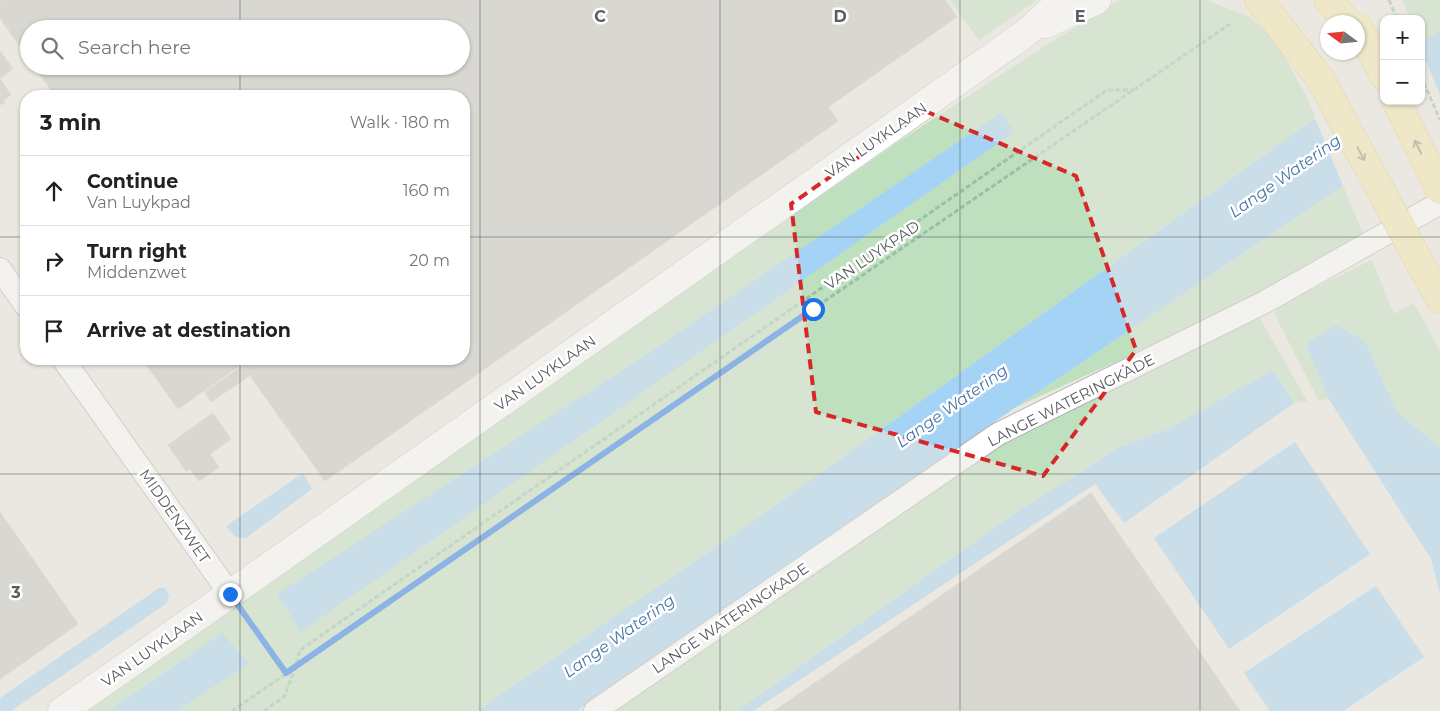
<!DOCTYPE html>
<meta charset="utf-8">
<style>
:root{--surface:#fff;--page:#f2f2f2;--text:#222;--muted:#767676;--line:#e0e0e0}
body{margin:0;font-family:Montserrat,sans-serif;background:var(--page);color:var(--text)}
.controls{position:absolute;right:15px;top:15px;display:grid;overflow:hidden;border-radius:10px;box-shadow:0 1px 4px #0004}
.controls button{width:45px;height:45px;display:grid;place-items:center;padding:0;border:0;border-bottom:1px solid var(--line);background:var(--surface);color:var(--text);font:25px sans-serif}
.compass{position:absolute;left:1320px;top:15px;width:45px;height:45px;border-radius:50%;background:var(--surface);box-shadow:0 1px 4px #0004;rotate:285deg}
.stop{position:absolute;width:15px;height:15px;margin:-11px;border:4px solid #1a73e8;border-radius:50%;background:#fff}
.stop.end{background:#1a73e8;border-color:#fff;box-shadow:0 1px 5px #0008}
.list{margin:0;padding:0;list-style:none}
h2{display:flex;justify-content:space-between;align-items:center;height:65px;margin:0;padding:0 20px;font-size:21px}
h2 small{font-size:16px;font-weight:400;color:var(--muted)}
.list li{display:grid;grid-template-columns:32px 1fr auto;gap:15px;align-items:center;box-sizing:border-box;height:70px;padding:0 20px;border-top:1px solid var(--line)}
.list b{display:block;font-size:19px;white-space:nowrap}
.list p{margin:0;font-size:16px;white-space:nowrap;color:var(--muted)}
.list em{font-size:16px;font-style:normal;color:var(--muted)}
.icon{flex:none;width:28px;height:28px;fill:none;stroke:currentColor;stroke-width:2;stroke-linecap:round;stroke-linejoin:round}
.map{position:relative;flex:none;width:1440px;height:711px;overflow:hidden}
.search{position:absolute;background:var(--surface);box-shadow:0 1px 4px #0004;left:20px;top:20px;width:450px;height:55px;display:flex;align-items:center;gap:12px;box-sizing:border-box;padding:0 18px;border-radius:28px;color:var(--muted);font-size:19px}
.panel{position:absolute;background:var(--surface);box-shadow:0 1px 4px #0004;left:20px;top:90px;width:450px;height:275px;border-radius:20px}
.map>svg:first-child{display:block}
.green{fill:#bfe0bf}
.water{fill:#a5d3f6}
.pier{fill:#eae8e0}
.building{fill:#c6c3be;stroke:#cecabf}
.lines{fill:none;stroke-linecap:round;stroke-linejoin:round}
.street-casing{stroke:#b1b3b7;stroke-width:24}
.secondary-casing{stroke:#b2b5ba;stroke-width:29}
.primary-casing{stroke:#e2bd62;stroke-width:29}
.path{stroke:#99c0a4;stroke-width:3;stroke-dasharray:5 2.5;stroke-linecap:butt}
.street{stroke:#fff;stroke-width:22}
.secondary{stroke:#fff;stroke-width:28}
.primary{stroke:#f6e9aa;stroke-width:28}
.primary-bridge-casing{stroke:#e2bd62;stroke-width:29;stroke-linecap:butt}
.primary-bridge{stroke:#f6e9aa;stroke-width:28}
.oneway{stroke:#908d7a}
.route{stroke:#1a73e8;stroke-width:6}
.marked{fill:none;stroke:#d62828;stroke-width:4;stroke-dasharray:10 6;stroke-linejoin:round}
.grid{fill:none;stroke:#595c60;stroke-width:1;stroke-opacity:0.55}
.labels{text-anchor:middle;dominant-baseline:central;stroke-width:5;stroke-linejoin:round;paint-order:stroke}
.street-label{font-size:15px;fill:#595c60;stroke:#fff}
.water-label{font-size:16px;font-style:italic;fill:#4675a5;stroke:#fff}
.grid-label{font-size:16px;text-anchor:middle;font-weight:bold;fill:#595c60;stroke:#fff;stroke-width:5;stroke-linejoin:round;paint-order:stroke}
</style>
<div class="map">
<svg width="1440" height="711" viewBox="0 0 1440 711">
<rect width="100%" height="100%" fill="#eae8e0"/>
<g class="green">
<polygon points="950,0 1037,0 979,40"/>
<polygon points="1120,0 1206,0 1250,17 1275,41 1306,95 1316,118 752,522 477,711 74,711 211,625 545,388 895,144 1048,44"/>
<polygon points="1402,0 1440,0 1440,31 1421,43 1421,19 1410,19"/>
<polygon points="1343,186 1365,238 1257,298 1016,407"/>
<polygon points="1372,260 1394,314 1414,303 1440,351 1440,448 1396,411 1366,342 1307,344 1328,398 1319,401 1275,315 1277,306"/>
<polygon points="1259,317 1307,401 1294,403 1273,370 1170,428 1115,449 1086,469 1021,509 737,711 612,711 1007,439"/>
</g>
<g class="water">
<polygon points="1440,31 1440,117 1343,186 1016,407 577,711 477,711 752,522 1316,118 1384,101 1421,101 1421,43"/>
<polygon points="1002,112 1014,132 301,632 277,594 641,358"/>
<polygon points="1336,325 1366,342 1396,411 1440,448 1440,593 1431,559 1328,398 1306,344"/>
<polygon points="1273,370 1294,403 1124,523 1095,484 753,711 737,711 1021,509 1086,469 1115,449 1170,428"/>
<polygon points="1295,442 1370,554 1229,649 1154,538"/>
<polygon points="303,473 312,489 246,538 235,537 226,526"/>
<polygon points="1376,586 1424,657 1343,711 1270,711 1244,673"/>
<polygon points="159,588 165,588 169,595 167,603 11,711 0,711 0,698"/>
<polygon points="222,633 249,663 177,711 109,711"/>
</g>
<polygon class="pier" points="1421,50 1440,94 1440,120 1344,188 1314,116 1384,68 1384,101 1421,101"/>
<g class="building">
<polygon points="0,0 945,0 957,17 828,107 838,121 325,481 238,359 464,359 464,96 55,96 34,66 461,66 461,29 29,29 29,59 0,18"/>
<polygon points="0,51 13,69 0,78"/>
<polygon points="0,79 11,95 3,100 5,103 2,105 0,103"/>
<polygon points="142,359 238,359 242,364 178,409"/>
<polygon points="242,366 249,376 211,402 205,392"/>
<polygon points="213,413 231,439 210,454 219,467 199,481 190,469 186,471 168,445"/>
<polygon points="1091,493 1240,711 774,711 987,564"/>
<polygon points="0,512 78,624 0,679"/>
</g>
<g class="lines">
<defs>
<g id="street">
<polyline points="0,269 26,306"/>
<polyline points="63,359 230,594"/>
<polyline points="595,711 998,434 1263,303 1440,203"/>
</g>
<g id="secondary">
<polyline points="1046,24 1097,0"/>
<polyline points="62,711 230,594 1026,33 1062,0"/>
</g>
<g id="primary">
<polyline points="1259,0 1321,80"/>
<polyline points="1328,0 1347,22"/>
<polyline points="1358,27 1384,76"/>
<polyline points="1396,101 1440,190"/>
<polyline points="1421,265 1440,299"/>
</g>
</defs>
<use href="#street" class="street-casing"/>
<use href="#secondary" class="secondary-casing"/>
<use href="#primary" class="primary-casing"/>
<g class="path">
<polyline points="1389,0 1397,19"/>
<polyline points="1421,76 1440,120"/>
<polyline points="245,615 286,673"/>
<polyline points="232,711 813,309 1230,24"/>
<polyline points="264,711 284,697 296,666 300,650 1107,90 1134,90"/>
</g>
<use href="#street" class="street"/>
<use href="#secondary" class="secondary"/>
<use href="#primary" class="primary"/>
<defs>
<polyline id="primary-bridge" points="1321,80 1421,265"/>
</defs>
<use href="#primary-bridge" class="primary-bridge-casing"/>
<use href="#primary-bridge" class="primary-bridge"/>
</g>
<defs><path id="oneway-shaft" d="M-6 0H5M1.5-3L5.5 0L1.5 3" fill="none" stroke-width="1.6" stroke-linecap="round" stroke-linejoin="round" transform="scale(1.25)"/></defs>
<g class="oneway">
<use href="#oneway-shaft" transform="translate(1418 147) rotate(-116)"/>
<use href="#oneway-shaft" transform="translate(1361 154) rotate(62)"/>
</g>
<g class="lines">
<polyline class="route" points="230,594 286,673 813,309"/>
</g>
<path d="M0 0H1440V711H0ZM 925,111 L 1076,176 L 1136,350 L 1043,476 L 816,412 L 791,204 Z" fill="#eae8e0" fill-opacity=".55" fill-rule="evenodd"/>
<path class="marked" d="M 925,111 L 1076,176 L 1136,350 L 1043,476 L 816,412 L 791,204 Z"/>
<path class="grid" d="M 240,0 L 240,29M 480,0 L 480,711M 720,0 L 720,711M 960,0 L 960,711M 1200,0 L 1200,711M 240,66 L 240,96M 0,237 L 26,237M 464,237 L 1440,237M 240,359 L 240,711M 0,474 L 1440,474"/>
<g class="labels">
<g class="street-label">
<text transform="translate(876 140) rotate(-35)">VAN LUYKLAAN</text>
<text transform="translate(872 255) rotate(-34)">VAN LUYKPAD</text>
<text transform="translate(545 373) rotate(-35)">VAN LUYKLAAN</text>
<text transform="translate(1071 400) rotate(-27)">LANGE WATERINGKADE</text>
<text transform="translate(175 516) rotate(55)">MIDDENZWET</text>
<text transform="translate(730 618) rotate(-34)">LANGE WATERINGKADE</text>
<text transform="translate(152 649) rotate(-35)">VAN LUYKLAAN</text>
</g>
<g class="water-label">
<text transform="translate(1285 176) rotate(-35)">Lange Watering</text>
<text transform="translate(952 406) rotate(-35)">Lange Watering</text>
<text transform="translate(619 636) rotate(-35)">Lange Watering</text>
</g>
</g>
<g class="grid-label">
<text x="600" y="22">C</text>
<text x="840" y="22">D</text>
<text x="1080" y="22">E</text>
<text x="16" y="598">3</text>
</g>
</svg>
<div class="controls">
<button>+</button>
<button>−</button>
</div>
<svg class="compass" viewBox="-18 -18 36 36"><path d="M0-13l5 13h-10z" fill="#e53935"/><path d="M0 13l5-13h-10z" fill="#767676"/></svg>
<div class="stop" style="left:813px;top:309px"></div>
<div class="stop end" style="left:230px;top:594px"></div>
<div class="search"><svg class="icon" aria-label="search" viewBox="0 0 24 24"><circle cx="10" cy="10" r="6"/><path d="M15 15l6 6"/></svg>Search here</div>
<section class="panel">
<h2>3 min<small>Walk · 180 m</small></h2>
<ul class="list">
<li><svg class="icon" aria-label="ahead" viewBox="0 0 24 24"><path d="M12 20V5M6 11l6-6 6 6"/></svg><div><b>Continue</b><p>Van Luykpad</p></div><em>160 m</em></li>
<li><svg class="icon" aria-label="right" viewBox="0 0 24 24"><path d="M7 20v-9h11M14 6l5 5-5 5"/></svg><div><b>Turn right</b><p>Middenzwet</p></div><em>20 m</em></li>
<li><svg class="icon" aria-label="arrive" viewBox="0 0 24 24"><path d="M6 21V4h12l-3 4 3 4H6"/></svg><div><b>Arrive at destination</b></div></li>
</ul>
</section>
</div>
